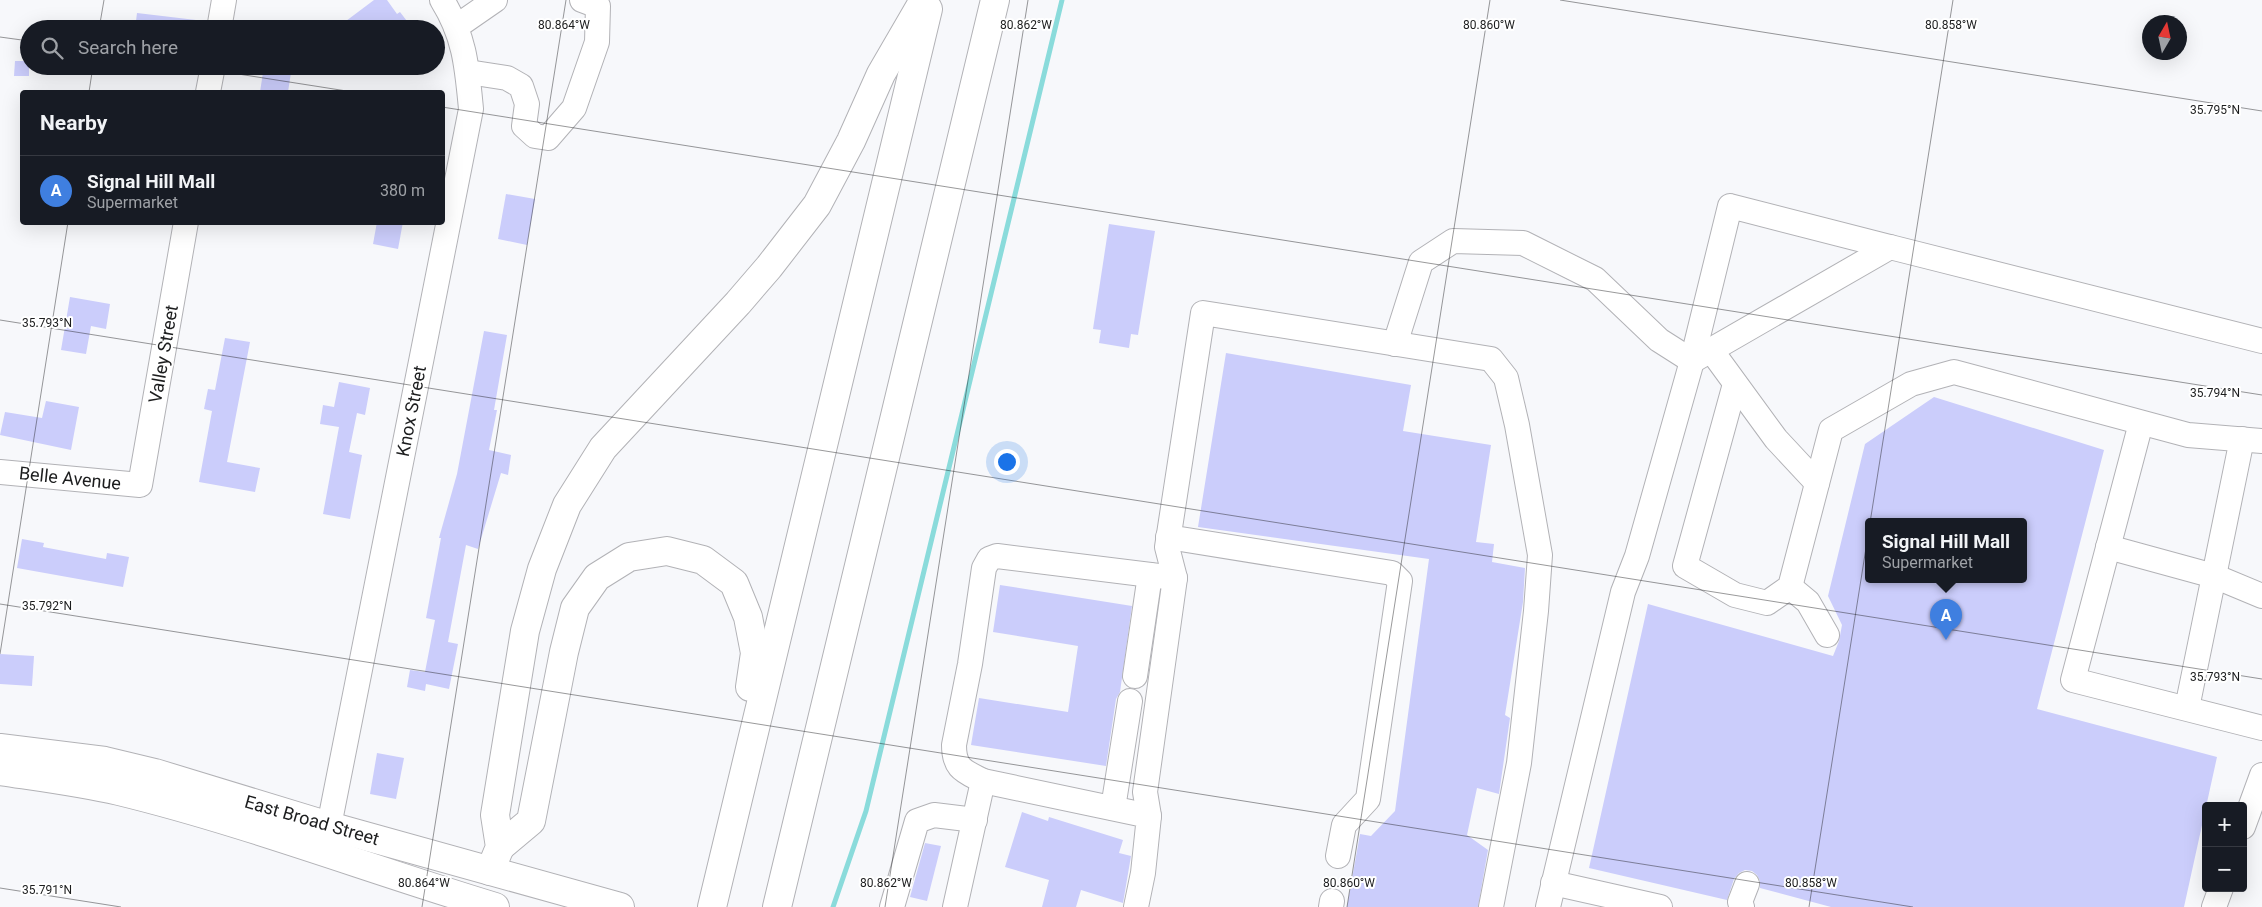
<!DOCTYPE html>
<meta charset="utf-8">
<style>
:root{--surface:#171b24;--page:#242831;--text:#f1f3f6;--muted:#9ea1a6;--line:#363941;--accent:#0f766e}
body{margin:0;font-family:Roboto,sans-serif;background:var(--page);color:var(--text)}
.controls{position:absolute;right:15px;bottom:15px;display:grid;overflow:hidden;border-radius:5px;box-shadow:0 5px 20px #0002}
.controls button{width:45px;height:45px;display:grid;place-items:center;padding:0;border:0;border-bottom:1px solid var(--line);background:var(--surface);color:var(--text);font:25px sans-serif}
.compass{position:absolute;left:2142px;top:15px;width:45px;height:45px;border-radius:50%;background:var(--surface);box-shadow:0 5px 20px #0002;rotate:9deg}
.you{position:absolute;left:1006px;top:461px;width:18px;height:18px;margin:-12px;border:4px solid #fff;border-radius:50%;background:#1a73e8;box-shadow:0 0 0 8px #1a73e833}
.badge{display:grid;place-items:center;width:32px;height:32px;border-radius:50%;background:var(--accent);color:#fff;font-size:16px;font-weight:700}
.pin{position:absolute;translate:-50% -41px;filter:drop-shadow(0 1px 2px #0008)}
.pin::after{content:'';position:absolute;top:26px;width:18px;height:15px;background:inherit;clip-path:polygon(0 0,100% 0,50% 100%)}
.popup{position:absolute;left:1865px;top:518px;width:162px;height:65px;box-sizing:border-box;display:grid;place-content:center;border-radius:5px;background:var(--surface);filter:drop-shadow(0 1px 4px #0005);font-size:16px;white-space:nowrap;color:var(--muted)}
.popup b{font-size:19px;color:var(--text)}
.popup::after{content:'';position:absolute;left:50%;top:100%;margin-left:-10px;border:10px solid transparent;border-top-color:var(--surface)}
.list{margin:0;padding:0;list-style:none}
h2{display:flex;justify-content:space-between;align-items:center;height:65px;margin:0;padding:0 20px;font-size:21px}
h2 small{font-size:16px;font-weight:400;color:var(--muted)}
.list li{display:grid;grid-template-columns:32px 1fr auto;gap:15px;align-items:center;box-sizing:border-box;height:70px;padding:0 20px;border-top:1px solid var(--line)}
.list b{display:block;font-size:19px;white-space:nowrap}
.list p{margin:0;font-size:16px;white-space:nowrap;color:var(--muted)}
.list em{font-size:16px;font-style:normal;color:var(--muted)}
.icon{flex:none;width:28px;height:28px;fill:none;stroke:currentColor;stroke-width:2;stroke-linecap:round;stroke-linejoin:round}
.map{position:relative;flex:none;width:2262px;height:907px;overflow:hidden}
.search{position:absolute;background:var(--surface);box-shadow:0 5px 20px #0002;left:20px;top:20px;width:425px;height:55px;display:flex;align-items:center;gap:12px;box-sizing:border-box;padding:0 18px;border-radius:28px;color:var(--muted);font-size:19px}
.panel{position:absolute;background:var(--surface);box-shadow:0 5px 20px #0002;left:20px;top:90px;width:425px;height:135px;border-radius:5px}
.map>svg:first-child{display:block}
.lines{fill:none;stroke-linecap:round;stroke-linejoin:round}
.stream{stroke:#8adbdb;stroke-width:5}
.building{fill:#cbcdfb;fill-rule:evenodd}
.minor-casing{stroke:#b2b2b6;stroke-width:26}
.major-casing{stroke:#b2b2b6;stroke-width:30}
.highway-casing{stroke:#b2b2b6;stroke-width:30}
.minor{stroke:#fff;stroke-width:24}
.major{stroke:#fff;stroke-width:28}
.highway{stroke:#fff;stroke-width:28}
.ticks{fill:none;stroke:#1c1d1e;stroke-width:1;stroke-opacity:0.45}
.labels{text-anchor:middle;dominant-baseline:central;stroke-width:4;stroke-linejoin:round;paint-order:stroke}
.street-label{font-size:18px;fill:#1c1d1e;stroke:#fff}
.ticks-label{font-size:12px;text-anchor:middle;fill:#1c1d1e;stroke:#fff;stroke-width:4;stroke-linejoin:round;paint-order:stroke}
</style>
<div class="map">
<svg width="2262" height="907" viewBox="0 0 2262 907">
<rect width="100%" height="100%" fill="#f7f8fb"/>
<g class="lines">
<polyline class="stream" points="833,907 866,811 1062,0"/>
</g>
<g class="building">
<polygon points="374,0 387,0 397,14 400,12 413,29 377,29 381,26 377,20 365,29 352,29 346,21"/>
<polygon points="137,13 196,20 195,29 135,29"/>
<polygon points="15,61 29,61 29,76 14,76"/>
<polygon points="264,66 292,66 288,92 260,92"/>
<polygon points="506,194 535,199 527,245 498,239"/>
<polygon points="377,222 403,222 398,249 373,244"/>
<polygon points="1109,224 1155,231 1138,335 1131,334 1129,348 1099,343 1101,330 1093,329"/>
<polygon points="70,297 110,304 106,329 91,326 86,354 61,350"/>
<polygon points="484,331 507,335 494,410 497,410 489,450 511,455 508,475 501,473 478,549 466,545 448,642 458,644 449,689 426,684 425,691 407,687 410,670 425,672 435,620 426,618 441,538 439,538 457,474"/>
<polygon points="225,338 250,342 227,462 260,468 255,492 199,482 212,411 204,409 208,389 215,390"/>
<polygon points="1226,353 1411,385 1403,431 1491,445 1476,542 1494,544 1492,562 1525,568 1523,602 1505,715 1510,718 1499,794 1477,788 1467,835 1488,850 1478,907 1347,907 1360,834 1371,836 1395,811 1429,559 1198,527"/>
<polygon points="339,382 370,388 365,415 357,413 349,452 362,455 350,519 323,514 339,427 320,424 323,405 334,407"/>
<path d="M 1934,397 L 2104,450 L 2037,709 L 2217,757 L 2184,907 L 1831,907 L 1760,888 L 1760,881 L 1757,875 L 1752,871 L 1745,870 L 1739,873 L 1734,879 L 1727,900 L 1589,868 L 1648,604 L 1833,656 L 1839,641 L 1842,625 L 1828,596 L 1865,444 ZM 1868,521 L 2024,521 L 2024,579 L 1868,579 Z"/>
<polygon points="46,401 79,407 71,450 0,435 5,412 42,418"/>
<polygon points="22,539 44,543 43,547 106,559 107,553 129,557 123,587 17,568"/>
<polygon points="1000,585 1132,606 1120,692 1116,699 1106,766 971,745 979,698 1068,712 1078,646 993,632"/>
<polygon points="0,654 34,656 32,686 0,684"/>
<polygon points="377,753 404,758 396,799 370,794"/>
<polygon points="1022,812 1048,821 1049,817 1123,840 1119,853 1131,856 1123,903 1081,890 1076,907 1042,907 1049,880 1005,867"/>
<polygon points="925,843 941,846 927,901 910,897"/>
</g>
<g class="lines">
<defs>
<g id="minor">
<polyline points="456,27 495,0"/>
<polyline points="219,29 224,0"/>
<polyline points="468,72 507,78 521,86 527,104 524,126 535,136 548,138 574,108 597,42 598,6 582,0"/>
<polyline points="208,92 213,66"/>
<polyline points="1395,344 1421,262 1453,241 1523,243 1595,279 1659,340 1692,361 1890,247 2262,341"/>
<polyline points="1711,350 1776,439 1817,483"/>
<polyline points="1735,384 1685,566 1735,595 1767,603 1790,587 1831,430 1911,384 1954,372 2188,435 2262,441"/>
<polyline points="2141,423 2073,680 2262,728"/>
<polyline points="0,472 140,485 186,222"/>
<polyline points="1168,537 1392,573 1400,581 1368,799 1344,825 1338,856"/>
<polyline points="2108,547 2214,576 2262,596"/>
<polyline points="1790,587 1808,602 1827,635"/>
<polyline points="1135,676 1150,575"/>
<polyline points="2187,708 2242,439"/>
<path d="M 983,781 C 964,771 954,769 954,745 L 970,664 L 984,568 L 989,559 L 997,556 L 1175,578"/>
<polyline points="1113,808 1130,701"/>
<polyline points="1149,816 1145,792 1175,578 1167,547 1203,313 1491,359 1506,378 1517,425 1540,555 1536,611 1519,763 1491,907"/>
<path d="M 329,826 L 471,109 C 467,67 465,37 442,0"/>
<polyline points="2243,827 2262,775"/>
<polyline points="1553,883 1660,907"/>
<polyline points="892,907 917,821 934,815 975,820"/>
<polyline points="955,907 983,781 1149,816 1143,873 1136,907"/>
<polyline points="1331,907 1332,901"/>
<polyline points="1548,907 1623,592 1637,556 1692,361 1730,206 1890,247"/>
<polyline points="1742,907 1740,902 1747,884"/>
<polyline points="2214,907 2221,888"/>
</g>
<g id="major">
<polyline points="0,748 105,761 155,773 329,826 620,907"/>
<path d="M 0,771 C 40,777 80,782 119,791 C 246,822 369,869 495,907"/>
</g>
<g id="highway">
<polyline points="500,847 531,821 564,652 575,608 597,577 629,557 667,551 703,560 734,583 748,617 755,653 750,687"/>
<polyline points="490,871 500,847 495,815 525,631 542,569 567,505 603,448 738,303 769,267 817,205 851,141 881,74 924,0"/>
<polyline points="712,907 928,9"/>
<polyline points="777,907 995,0"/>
</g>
</defs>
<use href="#minor" class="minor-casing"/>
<use href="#major" class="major-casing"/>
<use href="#highway" class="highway-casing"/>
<use href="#minor" class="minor"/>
<use href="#major" class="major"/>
<use href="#highway" class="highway"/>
</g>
<path class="ticks" d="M 1560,0 L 2262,111M 99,29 L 104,0M 0,37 L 29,41M 187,66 L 353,92M 89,92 L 93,66M 442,107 L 2262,395M 0,320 L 2262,679M 0,604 L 1913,907M 0,654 L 68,222M 0,888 L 121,907M 422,907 L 566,0M 885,907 L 1028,0M 1347,907 L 1490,0M 1809,907 L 1953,0"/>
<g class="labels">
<g class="street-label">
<text transform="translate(163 354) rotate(-80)">Valley Street</text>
<text transform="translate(411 411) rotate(-79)">Knox Street</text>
<text transform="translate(70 478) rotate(6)">Belle Avenue</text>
<text transform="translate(312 820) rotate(16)">East Broad Street</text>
</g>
</g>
<g class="ticks-label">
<text x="564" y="29">80.864°W</text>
<text x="1026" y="29">80.862°W</text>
<text x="1489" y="29">80.860°W</text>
<text x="1951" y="29">80.858°W</text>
<text x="2215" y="114">35.795°N</text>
<text x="47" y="327">35.793°N</text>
<text x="2215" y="397">35.794°N</text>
<text x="47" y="610">35.792°N</text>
<text x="2215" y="681">35.793°N</text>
<text x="424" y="887">80.864°W</text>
<text x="886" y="887">80.862°W</text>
<text x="1349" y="887">80.860°W</text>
<text x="1811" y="887">80.858°W</text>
<text x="47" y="894">35.791°N</text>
</g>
</svg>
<div class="controls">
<button>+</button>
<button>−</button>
</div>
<svg class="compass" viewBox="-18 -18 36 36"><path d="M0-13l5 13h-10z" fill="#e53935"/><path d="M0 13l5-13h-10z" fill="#9ea1a6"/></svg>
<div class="you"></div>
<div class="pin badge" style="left:1946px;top:640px;background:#3f7fe0">A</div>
<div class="popup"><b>Signal Hill Mall</b>Supermarket</div>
<div class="search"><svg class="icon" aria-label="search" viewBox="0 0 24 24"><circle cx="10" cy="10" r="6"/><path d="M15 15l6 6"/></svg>Search here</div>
<section class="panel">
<h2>Nearby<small></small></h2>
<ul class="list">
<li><span class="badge" style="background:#3f7fe0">A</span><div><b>Signal Hill Mall</b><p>Supermarket</p></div><em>380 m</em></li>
</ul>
</section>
</div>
